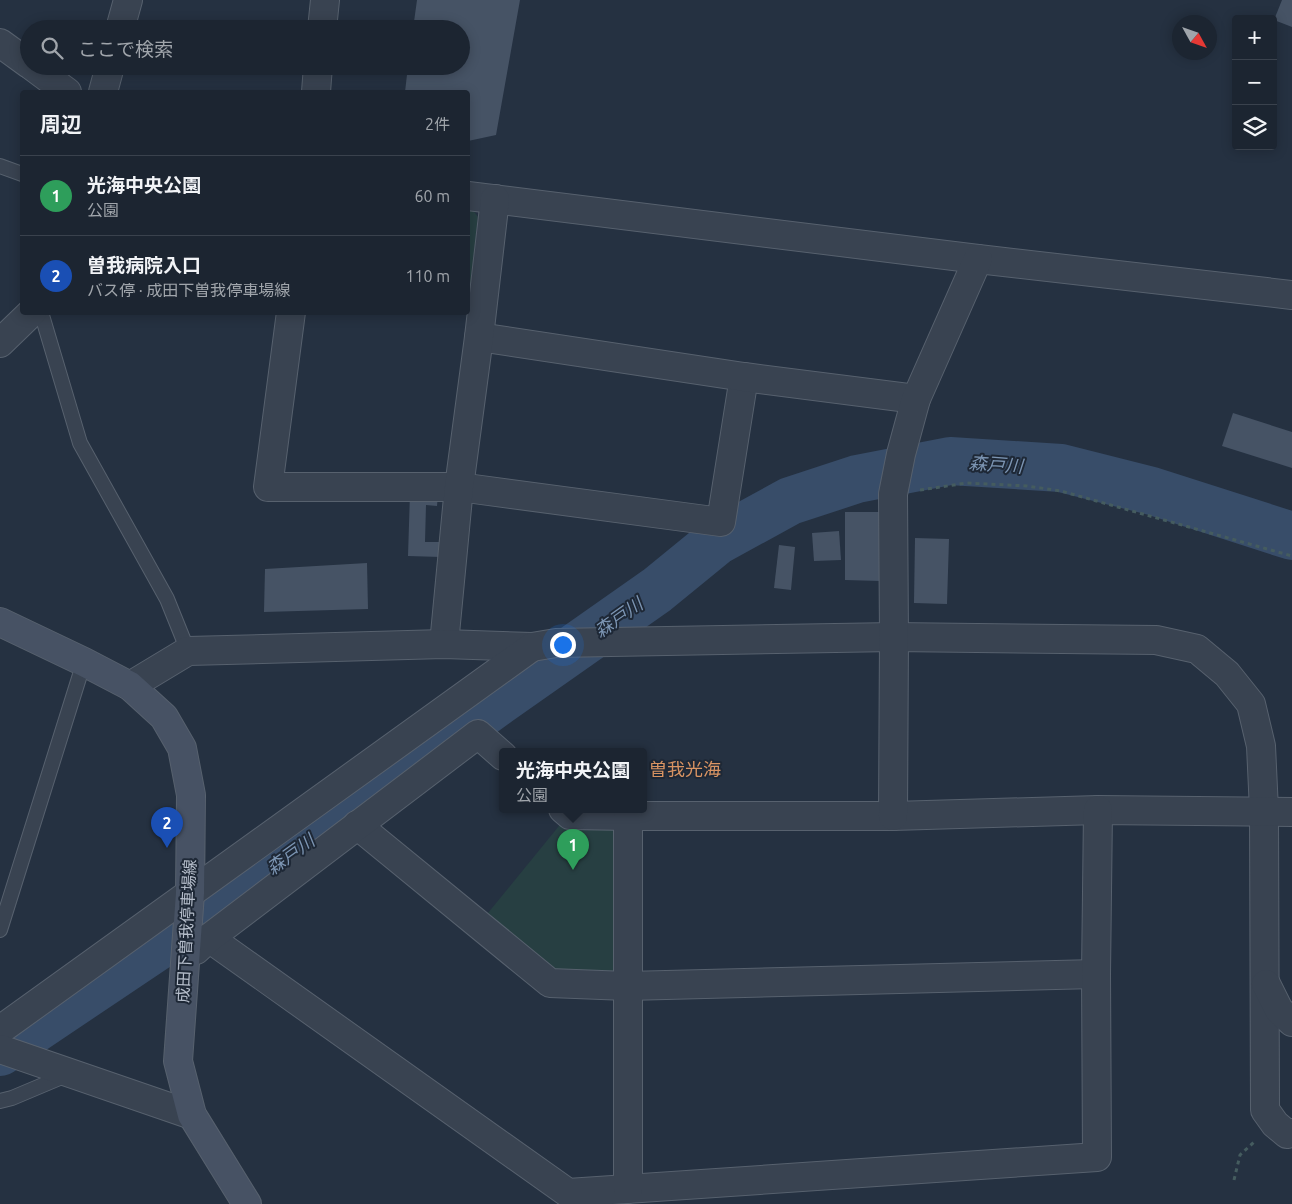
<!DOCTYPE html>
<html lang="ja">
<meta charset="utf-8">
<style>
:root{--surface:#1c2531;--page:#29313d;--text:#f1f3f6;--muted:#a0a5ab;--line:#3a424d;--accent:#8bb8fb}
body{margin:0;font-family:Ubuntu,"Noto Sans JP",sans-serif;background:var(--page);color:var(--text)}
.controls{position:absolute;right:15px;top:15px;display:grid;overflow:hidden;border-radius:5px;box-shadow:0 2px 12px #0003}
.controls button{width:45px;height:45px;display:grid;place-items:center;padding:0;border:0;border-bottom:1px solid var(--line);background:var(--surface);color:var(--text);font:25px sans-serif}
.compass{position:absolute;left:1172px;top:15px;width:45px;height:45px;border-radius:50%;background:var(--surface);box-shadow:0 2px 12px #0003;rotate:130deg}
.you{position:absolute;left:562px;top:644px;width:18px;height:18px;margin:-12px;border:4px solid #fff;border-radius:50%;background:#1a73e8;box-shadow:0 0 0 8px #1a73e833}
.badge{display:grid;place-items:center;width:32px;height:32px;border-radius:50%;background:var(--accent);color:#fff;font-size:16px;font-weight:700}
.pin{position:absolute;translate:-50% -41px;filter:drop-shadow(0 1px 2px #0008)}
.pin::after{content:'';position:absolute;top:26px;width:18px;height:15px;background:inherit;clip-path:polygon(0 0,100% 0,50% 100%)}
.popup{position:absolute;left:499px;top:748px;width:148px;height:65px;box-sizing:border-box;display:grid;place-content:center;border-radius:5px;background:var(--surface);filter:drop-shadow(0 1px 4px #0005);font-size:16px;white-space:nowrap;color:var(--muted)}
.popup b{font-size:19px;color:var(--text)}
.popup::after{content:'';position:absolute;left:50%;top:100%;margin-left:-10px;border:10px solid transparent;border-top-color:var(--surface)}
.list{margin:0;padding:0;list-style:none}
h2{display:flex;justify-content:space-between;align-items:center;height:65px;margin:0;padding:0 20px;font-size:21px}
h2 small{font-size:16px;font-weight:400;color:var(--muted)}
.list li{display:grid;grid-template-columns:32px 1fr auto;gap:15px;align-items:center;box-sizing:border-box;height:80px;padding:0 20px;border-top:1px solid var(--line)}
.list b{display:block;font-size:19px;white-space:nowrap}
.list p{margin:0;font-size:16px;white-space:nowrap;color:var(--muted)}
.list em{font-size:16px;font-style:normal;color:var(--muted)}
.icon{flex:none;width:28px;height:28px;fill:none;stroke:currentColor;stroke-width:2;stroke-linecap:round;stroke-linejoin:round}
.map{position:relative;flex:none;width:1292px;height:1204px;overflow:hidden}
.search{position:absolute;background:var(--surface);box-shadow:0 2px 12px #0003;left:20px;top:20px;width:450px;height:55px;display:flex;align-items:center;gap:12px;box-sizing:border-box;padding:0 18px;border-radius:28px;color:var(--muted);font-size:19px}
.panel{position:absolute;background:var(--surface);box-shadow:0 2px 12px #0003;left:20px;top:90px;width:450px;height:225px;border-radius:5px}
.map>svg:first-child{display:block}
.green{fill:#273f42}
.lines{fill:none;stroke-linecap:round;stroke-linejoin:round}
.river{stroke:#384d69;stroke-width:48}
.building{fill:#465365}
.lane-casing{stroke:#57616e;stroke-width:16}
.street-casing{stroke:#57616e;stroke-width:30}
.secondary-casing{stroke:#57616e;stroke-width:30}
.path{stroke:#455c5f;stroke-width:3;stroke-dasharray:4 4;stroke-linecap:butt}
.lane{stroke:#394351;stroke-width:14}
.street{stroke:#394351;stroke-width:28}
.secondary{stroke:#475264;stroke-width:28}
.labels{text-anchor:middle;dominant-baseline:central;stroke-width:4;stroke-linejoin:round;paint-order:stroke}
.street-label{font-size:16px;fill:#b6becb;stroke:#1e2836}
.water-label{font-size:18px;font-style:italic;fill:#7c95b3;stroke:#1e2836}
.neighbourhood-label{font-size:18px;fill:#d99463;stroke:#1e2836}
</style>
<div class="map">
<svg width="1292" height="1204" viewBox="0 0 1292 1204">
<rect width="100%" height="100%" fill="#253141"/>
<g class="green">
<polygon points="468,207 471,207 478,217 468,310"/>
<polygon points="563,821 623,821 621,981 553,978 483,919"/>
</g>
<g class="lines">
<polyline class="river" points="0,1052 222,903 499,701 657,590 717,541 790,501 857,479 950,461 1061,468 1152,491 1292,536"/>
</g>
<g class="building">
<polygon points="417,0 520,0 496,135 468,141 468,92 405,92 408,66 461,66 461,29 413,29"/>
<polygon points="1282,0 1292,0 1292,27 1274,20"/>
<polygon points="1233,413 1292,432 1292,468 1222,446"/>
<polygon points="410,493 438,494 437,506 426,505 425,542 441,542 441,557 408,556"/>
<polygon points="845,512 882,512 881,581 845,580"/>
<polygon points="839,531 841,560 814,561 812,533"/>
<polygon points="915,538 949,539 947,604 914,603"/>
<polygon points="779,545 795,547 791,590 774,588"/>
<polygon points="367,563 368,609 264,612 265,569"/>
</g>
<g class="lines">
<defs>
<g id="lane">
<polyline points="0,166 22,174"/>
<polyline points="41,312 80,443 167,599 188,651"/>
<polyline points="0,930 84,662"/>
<polyline points="0,1101 12,1098 69,1074"/>
</g>
<g id="street">
<polyline points="120,29 128,0"/>
<polyline points="322,29 325,0"/>
<polyline points="0,43 29,64"/>
<polyline points="32,66 67,92"/>
<polyline points="103,92 110,66"/>
<polyline points="316,92 318,66"/>
<polyline points="468,196 978,259 1292,295"/>
<polyline points="291,312 268,487 459,487 721,522 744,377"/>
<polyline points="479,337 744,377 916,399"/>
<polyline points="0,343 32,312"/>
<polyline points="444,644 459,487 479,337 495,199"/>
<polyline points="130,686 188,651 444,644 532,647 556,643 894,637 1156,640 1197,649 1227,674 1251,704 1261,746 1264,810 1265,1110 1275,1124 1287,1134 1292,1133"/>
<polyline points="563,809 570,815 628,816 893,816 1098,810 1292,812"/>
<polyline points="893,816 894,637 893,494 901,454 916,399 978,259"/>
<polyline points="357,825 550,983 627,986 1096,974"/>
<polyline points="209,938 568,1193 1097,1157 1096,974 1098,810"/>
<polyline points="196,950 209,938 478,734 503,756"/>
<polyline points="1266,984 1279,1010 1292,1022"/>
<polyline points="0,1030 532,647"/>
<polyline points="0,1049 192,1115"/>
<polyline points="628,1189 628,816"/>
</g>
<polyline id="secondary" points="0,622 84,662 130,686 164,717 182,748 191,795 190,893 178,1061 192,1115 247,1204"/>
</defs>
<use href="#lane" class="lane-casing"/>
<use href="#street" class="street-casing"/>
<use href="#secondary" class="secondary-casing"/>
<g class="path">
<polyline points="920,490 967,483 1027,486 1061,491 1292,556"/>
<polyline points="1234,1180 1240,1155 1254,1142"/>
</g>
<use href="#lane" class="lane"/>
<use href="#street" class="street"/>
<use href="#secondary" class="secondary"/>
</g>
<g class="labels">
<g class="street-label">
<text transform="translate(186 931) rotate(-87)">成田下曽我停車場線</text>
</g>
<g class="water-label">
<text transform="translate(996 464) rotate(4)">森戸川</text>
<text transform="translate(618 617) rotate(-35)">森戸川</text>
<text transform="translate(290 854) rotate(-36)">森戸川</text>
</g>
<g class="neighbourhood-label">
<text x="685" y="769">曽我光海</text>
</g>
</g>
</svg>
<div class="controls">
<button>+</button>
<button>−</button>
<button><svg class="icon" aria-label="layers" viewBox="0 0 24 24"><path d="M12 4l9 5-9 5-9-5zM3 14l9 5 9-5"/></svg></button>
</div>
<svg class="compass" viewBox="-18 -18 36 36"><path d="M0-13l5 13h-10z" fill="#e53935"/><path d="M0 13l5-13h-10z" fill="#a0a5ab"/></svg>
<div class="you"></div>
<div class="pin badge" style="left:573px;top:870px;background:#2e9e5b">1</div>
<div class="popup"><b>光海中央公園</b>公園</div>
<div class="pin badge" style="left:167px;top:848px;background:#1a4fb4">2</div>
<div class="search"><svg class="icon" aria-label="search" viewBox="0 0 24 24"><circle cx="10" cy="10" r="6"/><path d="M15 15l6 6"/></svg>ここで検索</div>
<section class="panel">
<h2>周辺<small>2件</small></h2>
<ul class="list">
<li><span class="badge" style="background:#2e9e5b">1</span><div><b>光海中央公園</b><p>公園</p></div><em>60 m</em></li>
<li><span class="badge" style="background:#1a4fb4">2</span><div><b>曽我病院入口</b><p>バス停 · 成田下曽我停車場線</p></div><em>110 m</em></li>
</ul>
</section>
</div>
